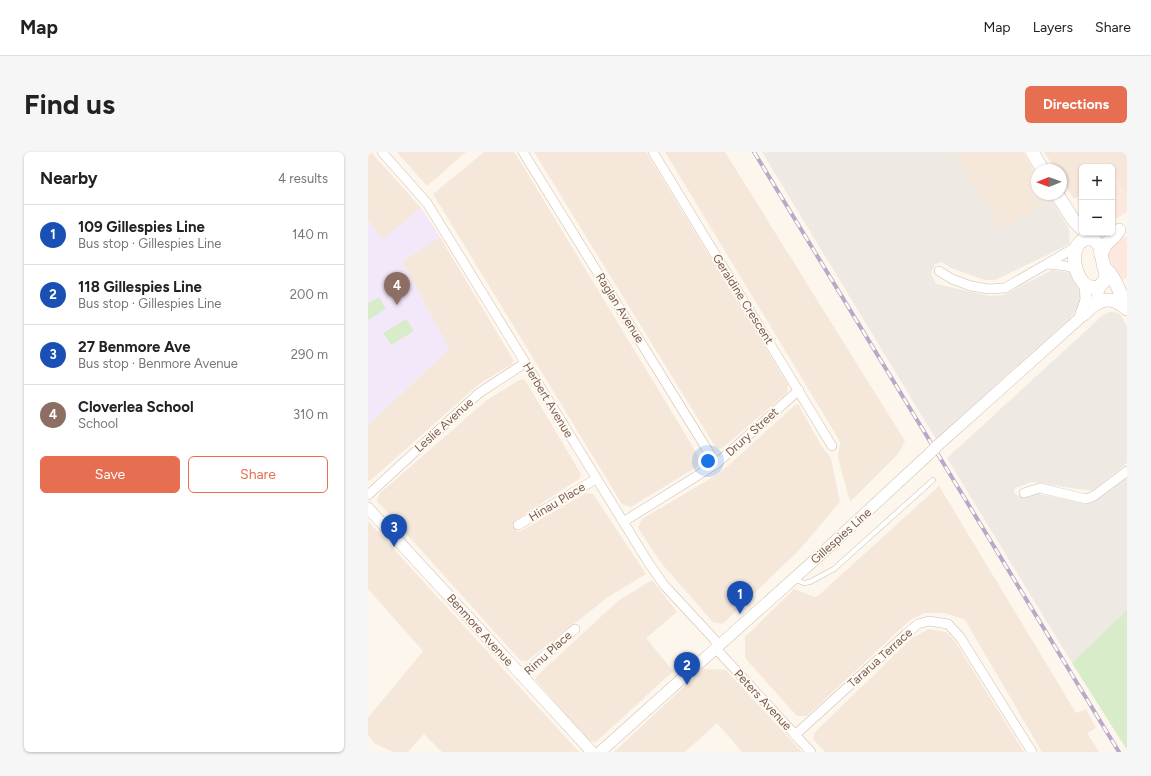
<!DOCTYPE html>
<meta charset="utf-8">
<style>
:root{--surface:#fff;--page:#f6f6f6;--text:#222;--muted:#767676;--line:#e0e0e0;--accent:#e76f51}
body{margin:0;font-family:Figtree,sans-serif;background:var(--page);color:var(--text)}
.controls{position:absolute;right:12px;top:12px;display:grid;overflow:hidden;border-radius:6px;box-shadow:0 1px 3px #0004}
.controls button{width:36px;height:36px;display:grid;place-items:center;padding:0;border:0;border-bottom:1px solid var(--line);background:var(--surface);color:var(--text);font:20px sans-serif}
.compass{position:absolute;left:663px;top:12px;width:36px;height:36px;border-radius:50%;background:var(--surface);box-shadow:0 1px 3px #0004;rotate:269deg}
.you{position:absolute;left:340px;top:309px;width:14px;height:14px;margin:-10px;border:3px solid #fff;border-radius:50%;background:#1a73e8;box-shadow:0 0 0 6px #1a73e833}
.badge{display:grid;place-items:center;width:26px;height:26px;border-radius:50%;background:var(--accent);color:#fff;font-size:13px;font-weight:700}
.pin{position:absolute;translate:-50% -33px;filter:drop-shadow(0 1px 2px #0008)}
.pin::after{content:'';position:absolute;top:21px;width:14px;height:12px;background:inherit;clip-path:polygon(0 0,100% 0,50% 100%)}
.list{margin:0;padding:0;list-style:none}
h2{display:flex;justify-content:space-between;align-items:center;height:52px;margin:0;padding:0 16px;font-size:17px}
h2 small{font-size:13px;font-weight:400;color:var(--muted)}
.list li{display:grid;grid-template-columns:26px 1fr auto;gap:12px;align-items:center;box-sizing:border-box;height:60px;padding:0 16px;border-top:1px solid var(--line)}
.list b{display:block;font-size:15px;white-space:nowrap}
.list p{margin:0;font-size:13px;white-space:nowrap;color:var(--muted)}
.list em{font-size:13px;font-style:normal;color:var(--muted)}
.actions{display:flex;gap:8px;padding:12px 16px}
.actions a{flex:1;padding:9px 0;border:1px solid var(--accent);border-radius:6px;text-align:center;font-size:14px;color:var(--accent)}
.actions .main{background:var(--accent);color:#fff}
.map{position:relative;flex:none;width:759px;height:600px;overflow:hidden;border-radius:6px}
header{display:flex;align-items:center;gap:24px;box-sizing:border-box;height:56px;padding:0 20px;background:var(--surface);border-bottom:1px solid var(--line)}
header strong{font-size:19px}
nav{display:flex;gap:22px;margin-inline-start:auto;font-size:14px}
.intro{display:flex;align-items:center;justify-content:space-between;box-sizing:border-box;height:96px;padding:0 24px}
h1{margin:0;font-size:28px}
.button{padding:10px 18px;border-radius:6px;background:var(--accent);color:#fff;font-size:14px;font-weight:700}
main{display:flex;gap:24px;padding:0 24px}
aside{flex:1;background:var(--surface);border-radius:6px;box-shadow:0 1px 3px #0004}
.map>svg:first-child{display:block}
.residential{fill:#f5e8da}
.commercial{fill:#fde8e0}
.industrial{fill:#efe9e4}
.education{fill:#f3e8fa}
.green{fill:#d8ecc9}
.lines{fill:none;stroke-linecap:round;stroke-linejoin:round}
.service-casing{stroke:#d1beb0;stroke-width:5.5}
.minor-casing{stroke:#d1beb0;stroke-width:10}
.tertiary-casing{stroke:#d1beb0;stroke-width:12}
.secondary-casing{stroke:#d6c0b0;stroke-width:14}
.service{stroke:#fff;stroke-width:4.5}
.minor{stroke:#fff;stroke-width:9}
.tertiary{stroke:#fff;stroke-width:11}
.secondary{stroke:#fff;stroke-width:13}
.rail-casing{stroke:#b9a8c9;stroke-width:4}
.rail{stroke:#fffaf3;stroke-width:2.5;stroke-dasharray:8;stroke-linecap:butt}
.tertiary-bridge-casing{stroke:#d1beb0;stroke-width:12;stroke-linecap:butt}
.tertiary-bridge{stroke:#fff;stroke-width:11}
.labels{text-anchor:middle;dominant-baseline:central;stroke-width:3.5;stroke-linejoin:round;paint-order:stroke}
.street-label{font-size:12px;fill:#7a5c4d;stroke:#fffaf3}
</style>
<header>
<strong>Map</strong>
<nav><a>Map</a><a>Layers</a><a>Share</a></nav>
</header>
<div class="intro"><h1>Find us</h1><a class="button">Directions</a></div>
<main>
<aside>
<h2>Nearby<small>4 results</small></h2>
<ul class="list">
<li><span class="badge" style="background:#1a4fb4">1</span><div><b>109 Gillespies Line</b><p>Bus stop · Gillespies Line</p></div><em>140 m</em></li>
<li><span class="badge" style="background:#1a4fb4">2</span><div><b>118 Gillespies Line</b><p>Bus stop · Gillespies Line</p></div><em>200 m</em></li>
<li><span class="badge" style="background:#1a4fb4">3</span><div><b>27 Benmore Ave</b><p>Bus stop · Benmore Avenue</p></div><em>290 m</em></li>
<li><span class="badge" style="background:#8d6e63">4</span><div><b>Cloverlea School</b><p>School</p></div><em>310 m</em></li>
</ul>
<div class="actions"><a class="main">Save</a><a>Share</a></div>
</aside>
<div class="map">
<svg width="759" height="600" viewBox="0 0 759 600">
<rect width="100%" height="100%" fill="#fdf6ec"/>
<g class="residential">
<polygon points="0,0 3,0 53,56 15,88 0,68"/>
<polygon points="29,0 98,0 59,34"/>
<polygon points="116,0 146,0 149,4 331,305 330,314 263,355 254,352 65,42"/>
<polygon points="166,0 278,0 420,233 419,241 353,297 348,296"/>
<polygon points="297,0 357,0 537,289 531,301 482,350 470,306 472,291 470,286"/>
<polygon points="586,0 655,0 669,24 669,42 680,42 683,47 633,78"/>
<polygon points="676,0 759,0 759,45 746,24 744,25 744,15 714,15 714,42 706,47 693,26 693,18 688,18"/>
<polygon points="72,85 146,209 143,213 111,232 3,328 0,329 0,273 81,197 34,109"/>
<polygon points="153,227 157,228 213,322 211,327 148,368 145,372 149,379 153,379 218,341 225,342 278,422 240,445 159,509 152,508 9,349 11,342 119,248"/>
<polygon points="430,252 454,295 463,306 472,350 431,398 359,468 354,472 345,470 294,412 270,376 274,367 352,321 426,254"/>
<polygon points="571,334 708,561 718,557 728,576 719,581 731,600 674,600 597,468 577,461 556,461 542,468 439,564 429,564 377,506 377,485 426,437 447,445 451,443"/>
<polygon points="0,369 211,600 74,600 56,582 40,600 25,600 6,591 0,583 0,566 55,499 0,437"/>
<polygon points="284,428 309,460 278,486 305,519 228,590 220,589 167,527 171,522 250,449"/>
<polygon points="561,477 578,480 586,488 656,600 457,600 445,587 447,580 544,486"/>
<polygon points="335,517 358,518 434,600 374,600 349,571 317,600 246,600"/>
</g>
<g class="commercial">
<polygon points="746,24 759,45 759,60 744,69 744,25"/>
<polygon points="759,84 759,125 753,129 740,105 740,97 743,94"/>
</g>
<g class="industrial">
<polygon points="394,0 586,0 633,78 683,47 701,77 702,92 627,128 617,128 583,116 574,110 567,112 563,122 568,132 622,144 635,143 684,118 703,121 714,145 709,157 702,166 568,287"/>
<polygon points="742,160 746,160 752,162 759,174 759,311 724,339 663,330 647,336 646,341 652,345 666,341 719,352 725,350 759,325 759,460 704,511 579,306 735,163"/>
</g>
<polygon class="education" points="53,56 72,85 34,109 81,197 0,273 0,68 15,87"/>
<g class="green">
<polygon points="11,145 18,157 0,168 0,151"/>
<polygon points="38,167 46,179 23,193 15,181"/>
<polygon points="759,458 759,598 704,511"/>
</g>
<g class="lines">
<defs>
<polyline id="service" points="426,427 436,431 442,430 466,417 565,328"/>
<g id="minor">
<polyline points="14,0 59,51 280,410 296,433 347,488 351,500 443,600"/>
<polyline points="155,0 348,312"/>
<polyline points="285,0 464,294"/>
<polyline points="680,112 698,114 708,117"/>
<polyline points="571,119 584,127 603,134 621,137 637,136 708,95"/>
<polyline points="656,341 672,336 718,347 726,344 759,319"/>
<polyline points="0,343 111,241 157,211"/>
<polyline points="255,370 348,312 431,238"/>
<polyline points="150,373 228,327"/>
<polyline points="153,524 207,477"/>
<polyline points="427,583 538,482 550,472 561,469 580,472 592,485 664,600"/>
</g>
<g id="tertiary">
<polyline points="712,165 718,148 717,131"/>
<path d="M 569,294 L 712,166 C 724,158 730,149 731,135"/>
<polyline points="0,356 224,600"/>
<polyline points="232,600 451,404 561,302"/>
</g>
<g id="secondary">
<polyline points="664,0 675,18"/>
<polyline points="689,42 706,69 714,77"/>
<path d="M 718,87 L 725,87 L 731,93 L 738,124 L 737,128 L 732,134 C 730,135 726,136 723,135 C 707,132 698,93 718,87 Z"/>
<polyline points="733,102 738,92 747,84 751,78"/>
<path d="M 736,115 C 748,125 751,141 759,154"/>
<path d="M 726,153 C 740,145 747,147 759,157"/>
</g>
</defs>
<use href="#service" class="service-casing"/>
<use href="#minor" class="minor-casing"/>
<use href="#tertiary" class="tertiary-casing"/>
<use href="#secondary" class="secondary-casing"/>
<use href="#service" class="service"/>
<use href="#minor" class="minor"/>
<use href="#tertiary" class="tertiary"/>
<use href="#secondary" class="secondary"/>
<defs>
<polyline id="rail" points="386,0 751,600"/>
</defs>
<use href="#rail" class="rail-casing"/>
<use href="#rail" class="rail"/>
<defs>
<polyline id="tertiary-bridge" points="561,302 569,294"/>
</defs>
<use href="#tertiary-bridge" class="tertiary-bridge-casing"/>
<use href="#tertiary-bridge" class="tertiary-bridge"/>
</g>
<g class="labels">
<g class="street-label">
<text transform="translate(375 147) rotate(58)">Geraldine Crescent</text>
<text transform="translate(252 156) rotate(58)">Raglan Avenue</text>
<text transform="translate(180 248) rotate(59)">Herbert Avenue</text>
<text transform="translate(76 273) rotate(-42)">Leslie Avenue</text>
<text transform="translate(384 280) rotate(-42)">Drury Street</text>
<text transform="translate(189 350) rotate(-31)">Hinau Place</text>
<text transform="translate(473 384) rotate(-42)">Gillespies Line</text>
<text transform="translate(112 478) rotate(48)">Benmore Avenue</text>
<text transform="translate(180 501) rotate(-42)">Rimu Place</text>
<text transform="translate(512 506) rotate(-42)">Tararua Terrace</text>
<text transform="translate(395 548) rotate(47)">Peters Avenue</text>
</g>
</g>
</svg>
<div class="controls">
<button>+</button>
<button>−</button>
</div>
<svg class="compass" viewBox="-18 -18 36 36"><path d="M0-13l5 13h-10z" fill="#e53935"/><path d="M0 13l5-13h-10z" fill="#767676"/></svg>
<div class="you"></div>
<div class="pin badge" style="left:372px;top:462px;background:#1a4fb4">1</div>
<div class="pin badge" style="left:319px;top:533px;background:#1a4fb4">2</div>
<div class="pin badge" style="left:26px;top:395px;background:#1a4fb4">3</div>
<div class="pin badge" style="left:29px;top:153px;background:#8d6e63">4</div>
</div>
</main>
